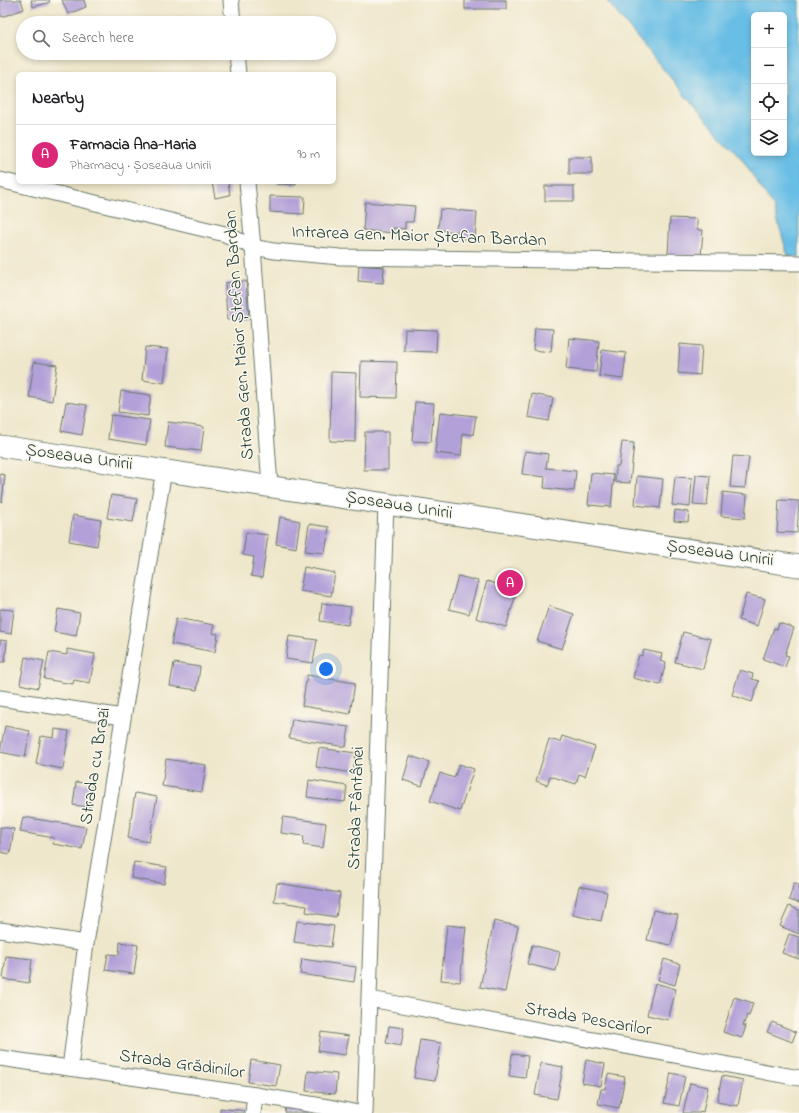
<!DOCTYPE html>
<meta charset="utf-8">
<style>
:root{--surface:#fff;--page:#f2f2f2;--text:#202124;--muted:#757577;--line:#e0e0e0;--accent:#db2777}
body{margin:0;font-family:"Indie Flower",sans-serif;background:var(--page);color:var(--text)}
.controls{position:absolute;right:12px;top:12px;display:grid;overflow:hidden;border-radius:6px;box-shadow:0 2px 6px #0003}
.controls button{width:36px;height:36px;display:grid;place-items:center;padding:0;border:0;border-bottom:1px solid var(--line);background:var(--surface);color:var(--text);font:20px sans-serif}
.you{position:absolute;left:326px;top:669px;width:14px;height:14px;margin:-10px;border:3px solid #fff;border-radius:50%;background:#1a73e8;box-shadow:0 0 0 6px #1a73e833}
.badge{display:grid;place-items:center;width:26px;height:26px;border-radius:50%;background:var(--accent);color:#fff;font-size:13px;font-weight:700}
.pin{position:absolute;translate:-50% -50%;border:2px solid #fff;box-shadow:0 1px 4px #0006}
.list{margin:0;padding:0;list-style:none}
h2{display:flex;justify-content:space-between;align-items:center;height:52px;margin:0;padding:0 16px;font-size:17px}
h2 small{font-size:13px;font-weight:400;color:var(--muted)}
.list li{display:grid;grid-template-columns:26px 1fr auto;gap:12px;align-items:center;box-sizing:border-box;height:60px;padding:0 16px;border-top:1px solid var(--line)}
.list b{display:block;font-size:15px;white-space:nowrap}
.list p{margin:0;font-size:13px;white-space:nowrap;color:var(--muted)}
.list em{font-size:13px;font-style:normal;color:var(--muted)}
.icon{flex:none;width:22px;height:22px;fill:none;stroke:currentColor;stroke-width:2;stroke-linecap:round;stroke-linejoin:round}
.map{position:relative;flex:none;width:799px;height:1113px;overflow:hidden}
.search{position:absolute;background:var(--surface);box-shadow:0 2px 6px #0003;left:16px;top:16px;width:320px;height:44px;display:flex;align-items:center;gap:10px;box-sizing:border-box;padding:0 14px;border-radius:22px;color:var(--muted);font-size:15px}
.panel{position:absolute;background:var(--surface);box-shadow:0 2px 6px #0003;left:16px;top:72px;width:320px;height:112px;border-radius:6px}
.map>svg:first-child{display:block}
.water{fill:#69bee5;stroke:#447e8c;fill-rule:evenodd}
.building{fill:#b2a0d8}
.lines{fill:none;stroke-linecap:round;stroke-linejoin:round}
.minor-casing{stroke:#687869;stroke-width:17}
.secondary-casing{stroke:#687869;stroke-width:23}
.minor{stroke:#fff;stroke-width:15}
.secondary{stroke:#fff;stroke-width:21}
.labels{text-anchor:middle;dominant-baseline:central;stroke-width:3;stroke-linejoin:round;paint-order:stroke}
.street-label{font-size:18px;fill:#1f3d34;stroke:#fbf7ec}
</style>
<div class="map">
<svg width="799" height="1113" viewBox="0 0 799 1113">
<rect width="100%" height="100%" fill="#fbf7ec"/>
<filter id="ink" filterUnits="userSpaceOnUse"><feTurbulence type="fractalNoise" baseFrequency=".025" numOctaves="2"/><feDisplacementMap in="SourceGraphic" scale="8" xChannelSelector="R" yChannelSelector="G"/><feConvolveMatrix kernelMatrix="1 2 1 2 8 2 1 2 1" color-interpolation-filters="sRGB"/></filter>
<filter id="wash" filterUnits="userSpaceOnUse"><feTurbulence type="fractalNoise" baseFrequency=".012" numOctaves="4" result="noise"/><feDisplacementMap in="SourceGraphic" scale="16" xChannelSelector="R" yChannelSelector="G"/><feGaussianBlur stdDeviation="0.9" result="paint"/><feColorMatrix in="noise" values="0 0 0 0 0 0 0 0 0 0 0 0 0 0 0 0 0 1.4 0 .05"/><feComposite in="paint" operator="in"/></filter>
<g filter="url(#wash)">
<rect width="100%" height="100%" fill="#efe7cb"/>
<path class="water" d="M 606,0 L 799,0 L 799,257 L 788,256 L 774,208 L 742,159 L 688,99 ZM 754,15 L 784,15 L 784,153 L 754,153 Z"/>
<g id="blocks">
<g class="building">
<polygon points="0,0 21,0 24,9 2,17 0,13"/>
<polygon points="31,0 49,0 50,2 33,7"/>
<polygon points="62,0 84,0 86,7 68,14"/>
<rect x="465" y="0" width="41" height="9"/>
<rect x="569" y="157" width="23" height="17"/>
<polygon points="212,182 228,182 230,195 215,198"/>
<polygon points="277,182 296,182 296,185 277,184"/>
<rect x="545" y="186" width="29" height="15"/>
<polygon points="270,196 305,197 304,214 270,212"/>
<polygon points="365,202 415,206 413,222 405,222 405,229 393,228 393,233 363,230"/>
<polygon points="440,209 477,212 475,239 458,238 459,232 438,230"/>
<polygon points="670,218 697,219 697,230 703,230 701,256 668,255"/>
<polygon points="359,265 384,267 383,283 358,281"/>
<polygon points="246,281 249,319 227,320 225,283"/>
<polygon points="535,328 553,329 551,352 533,350"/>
<polygon points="405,329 437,330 436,352 404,351"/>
<polygon points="569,338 599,341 596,372 566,369"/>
<polygon points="680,344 702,346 700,375 678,373"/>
<polygon points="145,347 168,349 164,383 142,380"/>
<polygon points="602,350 626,353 623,379 599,376"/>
<polygon points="361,361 397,362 396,398 360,397"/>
<polygon points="34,362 57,365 52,401 29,397"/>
<polygon points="331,372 356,373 355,442 330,441"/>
<polygon points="121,391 151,395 148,416 118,412"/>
<polygon points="532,394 553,398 549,421 528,417"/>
<polygon points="66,402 87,405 82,435 61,431"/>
<polygon points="415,402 434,403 431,442 412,441"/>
<polygon points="440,412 476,416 473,435 463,433 461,456 435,453"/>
<polygon points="111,415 150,420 146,445 108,439"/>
<polygon points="168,422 204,427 201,451 165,447"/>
<polygon points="365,432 388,432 388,470 364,470"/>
<polygon points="622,442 634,443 630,483 615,482 616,466 619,466"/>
<polygon points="525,451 548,454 546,468 576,471 574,491 544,488 545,477 522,474"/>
<polygon points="733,456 749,457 745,488 730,487"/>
<polygon points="591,473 614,475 611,507 588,505"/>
<polygon points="0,474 5,475 2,502 0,501"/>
<polygon points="696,475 710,476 707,506 693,505"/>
<polygon points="637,476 663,479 660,508 635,505"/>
<polygon points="675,477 692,478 690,507 672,505"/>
<polygon points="723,492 747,495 745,518 721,516"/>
<polygon points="111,495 137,499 133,522 107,518"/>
<polygon points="779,500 799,501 797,533 777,532"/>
<polygon points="675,510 689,512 688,522 674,521"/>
<polygon points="73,515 101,520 97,546 69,541"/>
<polygon points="280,517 300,521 296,548 276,544"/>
<polygon points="309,524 329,527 325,553 305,551"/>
<polygon points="246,532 268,535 262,578 251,576 254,557 243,555"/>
<polygon points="304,567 335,573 331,596 300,591"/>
<polygon points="458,576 478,581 469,614 449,609"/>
<polygon points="487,581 517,591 506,627 476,618"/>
<polygon points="746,594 765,599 757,626 739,620"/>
<polygon points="322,603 351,607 348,625 320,621"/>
<polygon points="549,606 574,614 562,649 537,641"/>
<polygon points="0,609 14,610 11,634 0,632"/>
<polygon points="58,609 80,613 76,636 54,632"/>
<polygon points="176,618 214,625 212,633 218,634 215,652 171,644"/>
<polygon points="779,623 794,628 785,655 789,656 785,667 763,659 774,628 777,629"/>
<polygon points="683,632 711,639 703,669 675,662"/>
<polygon points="289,636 317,640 313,663 286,659"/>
<polygon points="0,640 7,641 5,662 0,662"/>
<polygon points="67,649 95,654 90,683 74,680 73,684 44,679 49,652 67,655"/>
<polygon points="644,650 662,654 660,661 666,663 660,685 633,678 639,655 642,656"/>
<polygon points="25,657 44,661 38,688 20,684"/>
<polygon points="174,663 200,667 197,690 170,686"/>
<polygon points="740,670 753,674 752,679 759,681 752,702 732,695"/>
<polygon points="307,675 355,683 350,714 302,706"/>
<polygon points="292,719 349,727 346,747 289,738"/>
<polygon points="5,726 30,731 25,757 0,752"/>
<polygon points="55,729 69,731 63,769 36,764 41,736 54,738"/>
<polygon points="562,736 595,747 585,776 579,774 576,784 550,776 547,785 536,781 549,739 560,742"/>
<polygon points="319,748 356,753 353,773 316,767"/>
<polygon points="410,756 429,762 422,786 403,780"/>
<polygon points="166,759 206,765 202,792 162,786"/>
<polygon points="459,764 474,769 460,811 430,801 440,773 454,778"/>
<polygon points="309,780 347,786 345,802 307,797"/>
<polygon points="76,782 92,784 89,807 73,805"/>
<polygon points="135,793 157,797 149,842 128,838"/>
<polygon points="23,817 86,827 82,849 53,844 54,838 20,832"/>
<polygon points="283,817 326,823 323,848 303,845 304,836 281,833"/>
<polygon points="0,827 14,829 10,854 0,852"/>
<polygon points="134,862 167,867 164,884 131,878"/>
<polygon points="277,883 340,893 336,917 306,912 307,906 274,901"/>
<polygon points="794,883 799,884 799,903 789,900"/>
<polygon points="579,886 607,892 601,921 573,915"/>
<polygon points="789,906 799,910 799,934 780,926"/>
<polygon points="653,910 678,915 671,945 647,940"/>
<polygon points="297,921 334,926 331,947 294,942"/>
<polygon points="494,921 518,926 505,992 480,987"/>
<polygon points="447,925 466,927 460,982 441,980"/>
<polygon points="789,934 799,937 799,959 782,953"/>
<polygon points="120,942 138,945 134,974 105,970 108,954 119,955"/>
<polygon points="532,945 560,952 556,971 527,964"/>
<polygon points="6,956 32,959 29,983 3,979"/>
<polygon points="302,959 356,967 354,982 300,974"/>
<polygon points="664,959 680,964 675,985 658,980"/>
<polygon points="655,983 676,989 668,1020 647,1015"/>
<polygon points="734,997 753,1003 749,1016 747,1015 743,1026 746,1026 742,1038 723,1032"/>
<polygon points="772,1022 796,1032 792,1042 767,1032"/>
<polygon points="389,1026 404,1028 401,1046 386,1043"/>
<polygon points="321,1032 349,1036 345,1055 318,1051"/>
<polygon points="420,1040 441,1043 435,1081 414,1078"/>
<polygon points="512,1054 528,1056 525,1078 509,1076"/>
<polygon points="251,1060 280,1065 276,1086 248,1082"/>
<polygon points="586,1060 605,1064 601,1086 582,1083"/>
<polygon points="541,1063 563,1067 557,1099 535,1095"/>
<polygon points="308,1071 337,1074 335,1094 306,1091"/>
<polygon points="671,1073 685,1076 679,1106 664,1103"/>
<polygon points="608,1074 625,1077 619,1108 598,1104 601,1089 605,1089"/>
<polygon points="722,1076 743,1080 738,1106 717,1102"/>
<polygon points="690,1083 708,1087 703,1112 700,1111 700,1113 683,1113"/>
<polygon points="220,1108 244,1111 243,1113 220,1113"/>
<polygon points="286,1108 309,1111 308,1113 285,1113"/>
</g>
</g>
</g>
<g filter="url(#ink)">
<use href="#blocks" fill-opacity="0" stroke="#687869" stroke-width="1"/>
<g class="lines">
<defs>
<g id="minor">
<polyline points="231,0 233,23"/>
<polyline points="236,53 238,74"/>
<polyline points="0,180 225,234 253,247 274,251 340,257 799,263"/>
<polyline points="247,182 253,247 270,486"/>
<polyline points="0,698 123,717"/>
<polyline points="0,930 86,943"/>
<polyline points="370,999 799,1078"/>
<polyline points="0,1058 255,1095 334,1108 358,1113"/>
<polyline points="70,1068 86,943 164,470"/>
<polyline points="253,1113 255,1095"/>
<polyline points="365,1113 386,504"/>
</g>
<polyline id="secondary" points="0,446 799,566"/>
</defs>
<use href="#minor" class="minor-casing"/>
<use href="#secondary" class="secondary-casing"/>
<use href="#minor" class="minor"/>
<use href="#secondary" class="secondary"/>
</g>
</g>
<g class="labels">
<g class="street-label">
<text transform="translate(419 237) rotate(2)">Intrarea Gen. Maior Ștefan Bardan</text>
<text transform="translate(240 335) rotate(-94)">Strada Gen. Maior Ștefan Bardan</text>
<text transform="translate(79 458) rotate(8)">Șoseaua Unirii</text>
<text transform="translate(399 506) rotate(9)">Șoseaua Unirii</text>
<text transform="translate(720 554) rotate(8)">Șoseaua Unirii</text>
<text transform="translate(96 766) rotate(-81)">Strada cu Brazi</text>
<text transform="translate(357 808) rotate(-88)">Strada Fântânei</text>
<text transform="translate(588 1020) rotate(10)">Strada Pescarilor</text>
<text transform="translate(182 1065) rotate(8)">Strada Grădinilor</text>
</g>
</g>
</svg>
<div class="controls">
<button>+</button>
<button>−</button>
<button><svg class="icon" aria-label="locate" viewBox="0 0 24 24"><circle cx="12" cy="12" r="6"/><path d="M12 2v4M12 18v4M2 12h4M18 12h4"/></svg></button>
<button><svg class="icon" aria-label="layers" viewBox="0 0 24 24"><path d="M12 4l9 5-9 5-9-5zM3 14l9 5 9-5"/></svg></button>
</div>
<div class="you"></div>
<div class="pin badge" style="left:510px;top:583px">A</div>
<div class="search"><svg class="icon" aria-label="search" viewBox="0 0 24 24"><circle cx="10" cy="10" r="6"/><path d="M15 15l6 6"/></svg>Search here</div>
<section class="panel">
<h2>Nearby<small></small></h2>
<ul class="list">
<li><span class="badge">A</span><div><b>Farmacia Ana-Maria</b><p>Pharmacy · Șoseaua Unirii</p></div><em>90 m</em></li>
</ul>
</section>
</div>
